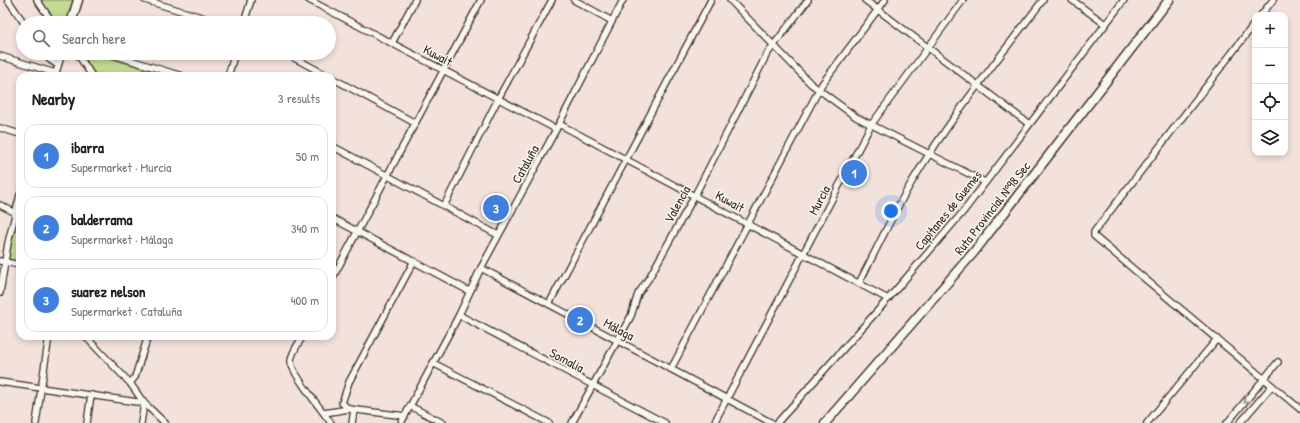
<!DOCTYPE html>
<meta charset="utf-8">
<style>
:root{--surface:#fff;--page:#f2f2f2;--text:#222;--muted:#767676;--line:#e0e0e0;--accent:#ea580c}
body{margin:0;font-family:"Patrick Hand",sans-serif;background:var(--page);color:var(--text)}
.controls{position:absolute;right:12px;top:12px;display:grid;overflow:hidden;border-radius:8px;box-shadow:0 2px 6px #0003}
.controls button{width:36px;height:36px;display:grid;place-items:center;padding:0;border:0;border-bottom:1px solid var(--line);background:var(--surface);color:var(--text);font:20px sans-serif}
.you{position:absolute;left:891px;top:211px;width:14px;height:14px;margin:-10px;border:3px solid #fff;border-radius:50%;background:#1a73e8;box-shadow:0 0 0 6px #1a73e833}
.badge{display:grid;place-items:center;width:26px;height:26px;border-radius:50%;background:var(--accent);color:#fff;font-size:13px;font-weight:700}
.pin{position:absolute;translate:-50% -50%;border:2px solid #fff;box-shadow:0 1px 4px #0006}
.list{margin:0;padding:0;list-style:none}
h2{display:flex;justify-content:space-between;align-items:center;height:52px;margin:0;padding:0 16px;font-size:17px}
h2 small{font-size:13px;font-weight:400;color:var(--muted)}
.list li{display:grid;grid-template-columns:26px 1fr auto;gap:12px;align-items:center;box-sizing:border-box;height:64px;margin:0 8px 8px;padding:0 8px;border:1px solid var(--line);border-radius:12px}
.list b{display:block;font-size:15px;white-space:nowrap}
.list p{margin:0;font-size:13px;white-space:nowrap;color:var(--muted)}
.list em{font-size:13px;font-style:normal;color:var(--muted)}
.icon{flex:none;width:22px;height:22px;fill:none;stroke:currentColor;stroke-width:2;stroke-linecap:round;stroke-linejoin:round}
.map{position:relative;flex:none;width:1300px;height:423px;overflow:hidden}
.search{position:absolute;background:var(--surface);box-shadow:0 2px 6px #0003;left:16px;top:16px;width:320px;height:44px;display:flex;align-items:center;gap:10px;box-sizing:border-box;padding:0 14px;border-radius:22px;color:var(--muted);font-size:15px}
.panel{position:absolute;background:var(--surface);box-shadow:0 2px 6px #0003;left:16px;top:72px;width:320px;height:268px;border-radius:12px}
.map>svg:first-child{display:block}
.green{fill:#c2da91;stroke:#7e8258}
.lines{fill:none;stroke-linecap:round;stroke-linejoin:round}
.street-casing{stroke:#3b2a1e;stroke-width:8}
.secondary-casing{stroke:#3b2a1e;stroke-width:11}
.street{stroke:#f6f6f2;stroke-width:5.5}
.secondary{stroke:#f6f6f2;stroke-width:8}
.oneway{stroke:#989088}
.labels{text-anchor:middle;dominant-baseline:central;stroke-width:3;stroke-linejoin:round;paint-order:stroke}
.street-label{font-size:13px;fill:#3b2a1e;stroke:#f6f6f2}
</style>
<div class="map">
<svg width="1300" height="423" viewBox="0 0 1300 423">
<rect width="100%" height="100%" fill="#f3e2dc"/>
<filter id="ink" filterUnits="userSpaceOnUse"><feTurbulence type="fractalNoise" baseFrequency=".025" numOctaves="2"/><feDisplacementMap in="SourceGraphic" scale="8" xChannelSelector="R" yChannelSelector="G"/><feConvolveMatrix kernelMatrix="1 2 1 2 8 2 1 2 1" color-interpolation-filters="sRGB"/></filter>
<g filter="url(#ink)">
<g class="green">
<polygon points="39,0 76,0 70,23 55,23"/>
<polygon points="81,53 92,53 169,76 96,76"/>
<polygon points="15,211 20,215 20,264 6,261"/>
</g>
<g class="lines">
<defs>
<g id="street">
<polyline points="8,0 24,23"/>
<polyline points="37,0 53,23"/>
<polyline points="145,0 221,23"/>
<polyline points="309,0 556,129"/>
<polyline points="574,0 612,21"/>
<polyline points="730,0 811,84 856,117 985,182"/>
<polyline points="865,0 1029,124"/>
<polyline points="1072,0 1105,24"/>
<polyline points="1261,15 1273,0"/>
<polyline points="244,23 251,0"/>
<polyline points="1255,23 1094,232 1094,236 1300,409"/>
<polyline points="392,43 415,0"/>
<polyline points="44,53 50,60 58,65"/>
<polyline points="77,53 92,76"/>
<polyline points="107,53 182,76"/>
<polyline points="285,53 328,76"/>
<polyline points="0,56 55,73"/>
<polyline points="55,76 62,53"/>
<polyline points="228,76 235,53"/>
<polyline points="332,78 415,123"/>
<polyline points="559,124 888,299"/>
<polyline points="0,128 20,134"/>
<polyline points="332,146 498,235"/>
<polyline points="0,205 20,215"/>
<polyline points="444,206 498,99 552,0"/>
<polyline points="332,218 469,291"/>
<polyline points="0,261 20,265"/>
<polyline points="481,268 772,423"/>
<polyline points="332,279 481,0"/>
<path d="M 859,283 C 877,249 893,213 913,180 C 951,117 998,59 1043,0"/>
<polyline points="0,293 8,243 20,195"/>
<polyline points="549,304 711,0"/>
<polyline points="459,315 665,423"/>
<polyline points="85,336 130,383 144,403 165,423"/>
<path d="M 303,336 C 299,343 291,353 291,361 C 290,371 324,413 331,423"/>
<polyline points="433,363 549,423"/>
<polyline points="671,369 822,84 885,0"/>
<polyline points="0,382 144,403"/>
<polyline points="130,383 135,377 148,336"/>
<polyline points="410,406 443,423"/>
<polyline points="324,413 349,409"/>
<polyline points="405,416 349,409 342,403 349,382 414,261"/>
<polyline points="36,423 49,336"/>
<polyline points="87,423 91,395"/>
<polyline points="141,423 144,403"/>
<polyline points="352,423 354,410"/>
<polyline points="401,423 459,315 481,268 559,124 623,0"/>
<polyline points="572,423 631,316 638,294 649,278 695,195 767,54 808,0"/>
<polyline points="714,423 871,125 963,0"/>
<polyline points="777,423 888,299 963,212 1124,0"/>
<polyline points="1147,423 1217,339"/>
<polyline points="1227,423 1278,362"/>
<polyline points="1240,423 1271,387"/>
</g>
<g id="secondary">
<polyline points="71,23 78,0"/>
<polyline points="825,423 974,252 1169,0"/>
</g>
</defs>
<use href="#street" class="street-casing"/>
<use href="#secondary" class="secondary-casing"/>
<use href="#street" class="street"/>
<use href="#secondary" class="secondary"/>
</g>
<defs><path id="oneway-chevron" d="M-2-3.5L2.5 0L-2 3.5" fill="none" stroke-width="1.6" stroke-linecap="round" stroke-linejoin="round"/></defs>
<use class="oneway" href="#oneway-chevron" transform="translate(1246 401) rotate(131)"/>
</g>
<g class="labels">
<g class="street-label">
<text transform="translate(438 55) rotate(28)">Kuwait</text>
<text transform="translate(525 164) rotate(-61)">Cataluña</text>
<text transform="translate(819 200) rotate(-62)">Murcia</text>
<text transform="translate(730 201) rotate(29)">Kuwait</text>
<text transform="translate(677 204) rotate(-61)">Valencia</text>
<text transform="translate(992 208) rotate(-52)">Ruta Provincial Nº98 Sec</text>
<text transform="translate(948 210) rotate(-51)">Capitanes de Guemes</text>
<text transform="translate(619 329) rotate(28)">Málaga</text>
<text transform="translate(567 360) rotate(28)">Somalia</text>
</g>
</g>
</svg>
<div class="controls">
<button>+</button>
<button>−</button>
<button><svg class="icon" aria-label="locate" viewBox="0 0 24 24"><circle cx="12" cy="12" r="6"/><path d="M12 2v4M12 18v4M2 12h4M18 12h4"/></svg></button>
<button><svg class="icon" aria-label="layers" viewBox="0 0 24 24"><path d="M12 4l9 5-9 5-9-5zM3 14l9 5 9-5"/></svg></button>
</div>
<div class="you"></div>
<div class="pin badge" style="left:854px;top:173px;background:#3f7fe0">1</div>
<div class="pin badge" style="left:580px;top:320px;background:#3f7fe0">2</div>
<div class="pin badge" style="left:496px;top:208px;background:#3f7fe0">3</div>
<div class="search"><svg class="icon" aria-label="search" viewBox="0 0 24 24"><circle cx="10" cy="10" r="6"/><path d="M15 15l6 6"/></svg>Search here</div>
<section class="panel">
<h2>Nearby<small>3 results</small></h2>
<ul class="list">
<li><span class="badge" style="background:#3f7fe0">1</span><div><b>ibarra</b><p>Supermarket · Murcia</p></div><em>50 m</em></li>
<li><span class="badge" style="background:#3f7fe0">2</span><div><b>balderrama</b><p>Supermarket · Málaga</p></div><em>340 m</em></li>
<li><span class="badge" style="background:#3f7fe0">3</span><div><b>suarez nelson</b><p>Supermarket · Cataluña</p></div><em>400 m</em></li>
</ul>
</section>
</div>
